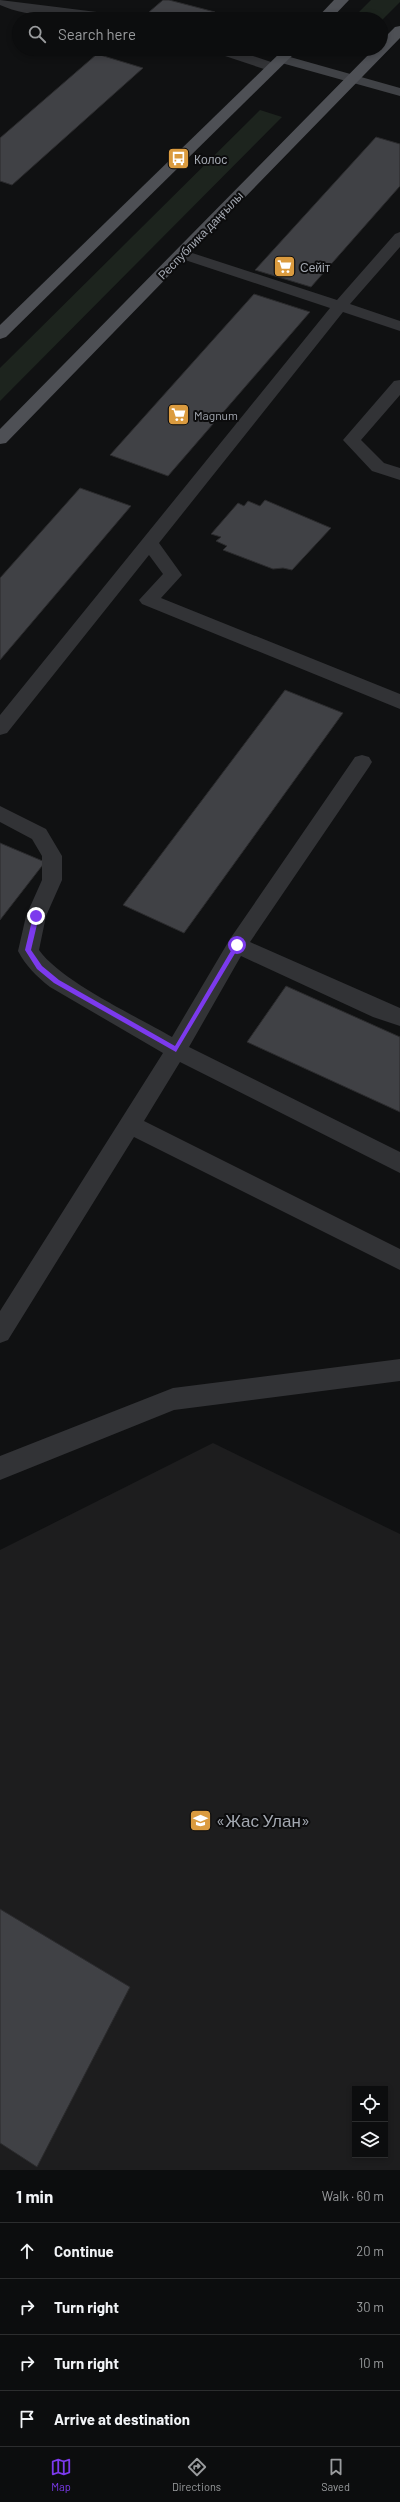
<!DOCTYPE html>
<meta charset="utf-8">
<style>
:root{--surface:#0c0d0e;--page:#151617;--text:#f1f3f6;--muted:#9a9c9e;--line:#2c2d2e;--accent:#7c3aed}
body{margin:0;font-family:Barlow,sans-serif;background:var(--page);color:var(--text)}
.controls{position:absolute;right:12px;bottom:12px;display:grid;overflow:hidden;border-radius:0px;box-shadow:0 2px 6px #0003}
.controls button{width:36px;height:36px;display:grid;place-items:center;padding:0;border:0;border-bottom:1px solid var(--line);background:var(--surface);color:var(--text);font:20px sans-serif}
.stop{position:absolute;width:12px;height:12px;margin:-9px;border:3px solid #7c3aed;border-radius:50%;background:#fff}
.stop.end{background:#7c3aed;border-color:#fff;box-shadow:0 1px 4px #0008}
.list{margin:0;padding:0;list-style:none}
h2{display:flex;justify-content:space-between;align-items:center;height:52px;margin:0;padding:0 16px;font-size:17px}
h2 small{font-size:13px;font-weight:400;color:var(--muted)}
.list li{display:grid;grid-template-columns:26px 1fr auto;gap:12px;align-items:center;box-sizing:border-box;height:56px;padding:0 16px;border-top:1px solid var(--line)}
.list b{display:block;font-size:15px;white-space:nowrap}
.list em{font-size:13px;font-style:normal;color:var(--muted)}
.icon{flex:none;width:22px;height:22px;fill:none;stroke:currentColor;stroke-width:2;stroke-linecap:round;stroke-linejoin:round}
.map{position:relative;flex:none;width:400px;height:2170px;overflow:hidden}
.search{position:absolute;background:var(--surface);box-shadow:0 2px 6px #0003;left:12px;right:12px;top:12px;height:44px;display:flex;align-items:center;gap:10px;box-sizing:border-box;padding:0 14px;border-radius:22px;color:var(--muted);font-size:15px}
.sheet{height:276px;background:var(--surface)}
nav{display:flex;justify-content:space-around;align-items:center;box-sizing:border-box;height:56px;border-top:1px solid var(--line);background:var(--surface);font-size:11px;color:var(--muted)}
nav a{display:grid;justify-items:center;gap:2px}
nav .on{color:var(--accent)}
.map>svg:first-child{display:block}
.built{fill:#1d1d1e;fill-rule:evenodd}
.green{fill:#1d241e}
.building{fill:#404145;stroke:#2b2b2d}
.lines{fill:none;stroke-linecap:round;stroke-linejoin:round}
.lane{fill:#323336;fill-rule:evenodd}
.secondary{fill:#404246;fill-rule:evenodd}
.primary{fill:#4e5055;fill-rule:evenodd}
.route{fill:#7c3aed}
.labels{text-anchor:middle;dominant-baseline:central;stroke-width:4;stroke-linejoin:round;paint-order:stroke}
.far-poi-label{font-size:12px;fill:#a3a8b1;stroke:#0c0c0d;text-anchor:start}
.far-street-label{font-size:12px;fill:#a3a8b1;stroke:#0c0c0d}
.near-poi-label{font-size:17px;fill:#a3a8b1;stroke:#0c0c0d;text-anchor:start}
</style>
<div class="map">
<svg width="400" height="2170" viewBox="0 0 400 2170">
<rect width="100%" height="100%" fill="#101112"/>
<path class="built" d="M 213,1443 L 400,1534 L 400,2170 L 0,2170 L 0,1550 ZM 355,2089 L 385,2089 L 385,2155 L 355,2155 Z"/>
<g class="green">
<polygon points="371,0 400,0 400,2 381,21 381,19 352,19"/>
<polygon points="260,110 282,117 0,401 0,368"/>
</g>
<g class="building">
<polygon points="163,0 169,0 215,12 209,19 174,19 149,12"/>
<polygon points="97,54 143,68 12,185 0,181 0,138"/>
<polygon points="376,137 400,144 400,186 311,287 255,270"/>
<polygon points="254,294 310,312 168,476 110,455"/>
<polygon points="80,488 131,506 0,660 0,578"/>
<polygon points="265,500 331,528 292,570 283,568 273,569 223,550 227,546 216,541 221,537 211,534 238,503 244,506 248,501 260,506"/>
<polygon points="285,690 343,713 184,933 123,905"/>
<polygon points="0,843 45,862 0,920"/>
<polygon points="286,986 400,1037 400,1112 247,1042"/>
<polygon points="0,1909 130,1987 37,2167 0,2143"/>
</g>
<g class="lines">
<g class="lane">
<path d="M 0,0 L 121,15 L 128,19 C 91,19 33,20 0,5 Z"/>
<polygon points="211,49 232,49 277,64 279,67 277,70 267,70 213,52"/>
<polygon points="400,232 400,247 350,304 400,321 400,331 343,312 159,543 182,575 161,598 400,694 400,709 142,604 139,600 163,574 149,555 7,733 0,735 0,715 330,308 176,257 173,254 176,251 186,251 337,300 395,234"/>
<polygon points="400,380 400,395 361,440 384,463 400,468 400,480 372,471 343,440 394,381"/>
<path d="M 362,755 L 369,757 L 372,762 L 369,767 L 250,942 L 400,1008 L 400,1026 L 373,1017 L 241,956 L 189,1047 L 400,1152 L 400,1173 L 180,1062 L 144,1121 L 400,1249 L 400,1270 L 134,1137 L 8,1340 L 0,1343 L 0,1311 L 163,1053 L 50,987 C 36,976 26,966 18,951 L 26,916 L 42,880 L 42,856 L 32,839 L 0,822 L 0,806 L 46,829 L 62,856 L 62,880 L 46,916 L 39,950 C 62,982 136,1016 172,1037 L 230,939 L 355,757 Z"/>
<polygon points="400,1359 400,1381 174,1410 0,1480 0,1456 173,1388"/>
</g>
<polygon class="secondary" points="283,55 400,88 400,96 278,62 276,59"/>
<g class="primary">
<polygon points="334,0 349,0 331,19 316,19"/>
<polygon points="400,26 400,38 6,443 0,444 0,429 374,49 381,49 381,41 395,27"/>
<polygon points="284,49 299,49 6,337 0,339 0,325"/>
</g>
</g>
<polygon class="route" points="36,913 39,916 31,950 42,966 59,980 175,1046 235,944 240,945 176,1052 54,983 37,969 25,950 33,916"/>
<defs>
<symbol id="bus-square" viewBox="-11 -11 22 22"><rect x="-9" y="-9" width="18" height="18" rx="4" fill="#db9b3f" stroke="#0c0c0d"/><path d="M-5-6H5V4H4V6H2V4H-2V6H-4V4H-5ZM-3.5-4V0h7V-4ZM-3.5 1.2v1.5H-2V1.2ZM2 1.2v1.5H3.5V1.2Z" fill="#fff"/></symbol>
<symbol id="supermarket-square" viewBox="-11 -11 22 22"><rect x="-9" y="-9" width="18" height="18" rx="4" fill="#db9b3f" stroke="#0c0c0d"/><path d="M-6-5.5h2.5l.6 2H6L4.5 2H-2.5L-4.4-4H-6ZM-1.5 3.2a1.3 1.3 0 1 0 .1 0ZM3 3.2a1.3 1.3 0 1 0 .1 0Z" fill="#fff"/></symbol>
<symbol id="school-square" viewBox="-11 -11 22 22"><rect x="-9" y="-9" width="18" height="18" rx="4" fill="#db9b3f" stroke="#0c0c0d"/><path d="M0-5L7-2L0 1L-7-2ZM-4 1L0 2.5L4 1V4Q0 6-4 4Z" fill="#fff"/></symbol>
</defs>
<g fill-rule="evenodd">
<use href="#bus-square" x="166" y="146" width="25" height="25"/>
<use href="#supermarket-square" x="272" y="254" width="25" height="25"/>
<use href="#supermarket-square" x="166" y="402" width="25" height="25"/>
<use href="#school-square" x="188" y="1808" width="25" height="25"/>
</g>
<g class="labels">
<g class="far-poi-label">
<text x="194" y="159">Колос</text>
<text x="300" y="267">Сейіт</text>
<text x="194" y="415">Magnum</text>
</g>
<g class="far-street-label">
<text transform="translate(200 235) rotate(-46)">Республика даңғылы</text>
</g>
<g class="near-poi-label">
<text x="216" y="1820">«Жас Улан»</text>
</g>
</g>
</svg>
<div class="controls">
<button><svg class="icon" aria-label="locate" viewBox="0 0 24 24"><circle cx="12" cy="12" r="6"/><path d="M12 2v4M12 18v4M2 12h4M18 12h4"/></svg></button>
<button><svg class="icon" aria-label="layers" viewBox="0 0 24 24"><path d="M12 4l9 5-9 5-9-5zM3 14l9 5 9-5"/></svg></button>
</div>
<div class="stop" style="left:237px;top:945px"></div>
<div class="stop end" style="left:36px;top:916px"></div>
<div class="search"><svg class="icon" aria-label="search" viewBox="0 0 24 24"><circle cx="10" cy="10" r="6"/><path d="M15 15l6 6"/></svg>Search here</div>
</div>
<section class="sheet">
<h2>1 min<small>Walk · 60 m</small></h2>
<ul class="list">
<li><svg class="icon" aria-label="ahead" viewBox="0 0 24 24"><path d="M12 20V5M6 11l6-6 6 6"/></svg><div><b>Continue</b></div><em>20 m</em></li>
<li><svg class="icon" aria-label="right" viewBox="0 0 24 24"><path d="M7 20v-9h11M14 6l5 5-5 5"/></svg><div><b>Turn right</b></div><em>30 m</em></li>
<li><svg class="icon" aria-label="right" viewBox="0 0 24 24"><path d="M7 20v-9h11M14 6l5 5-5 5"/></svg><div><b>Turn right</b></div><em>10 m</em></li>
<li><svg class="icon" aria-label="arrive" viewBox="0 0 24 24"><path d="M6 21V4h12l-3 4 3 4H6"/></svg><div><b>Arrive at destination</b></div></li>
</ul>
</section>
<nav>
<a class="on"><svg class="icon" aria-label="map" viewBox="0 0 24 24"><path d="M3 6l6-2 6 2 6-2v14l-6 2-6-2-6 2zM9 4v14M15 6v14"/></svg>Map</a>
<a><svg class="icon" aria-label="directions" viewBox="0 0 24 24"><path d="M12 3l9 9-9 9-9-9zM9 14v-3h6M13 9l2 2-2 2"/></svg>Directions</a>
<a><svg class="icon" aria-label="saved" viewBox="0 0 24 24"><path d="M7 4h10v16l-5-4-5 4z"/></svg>Saved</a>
</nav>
